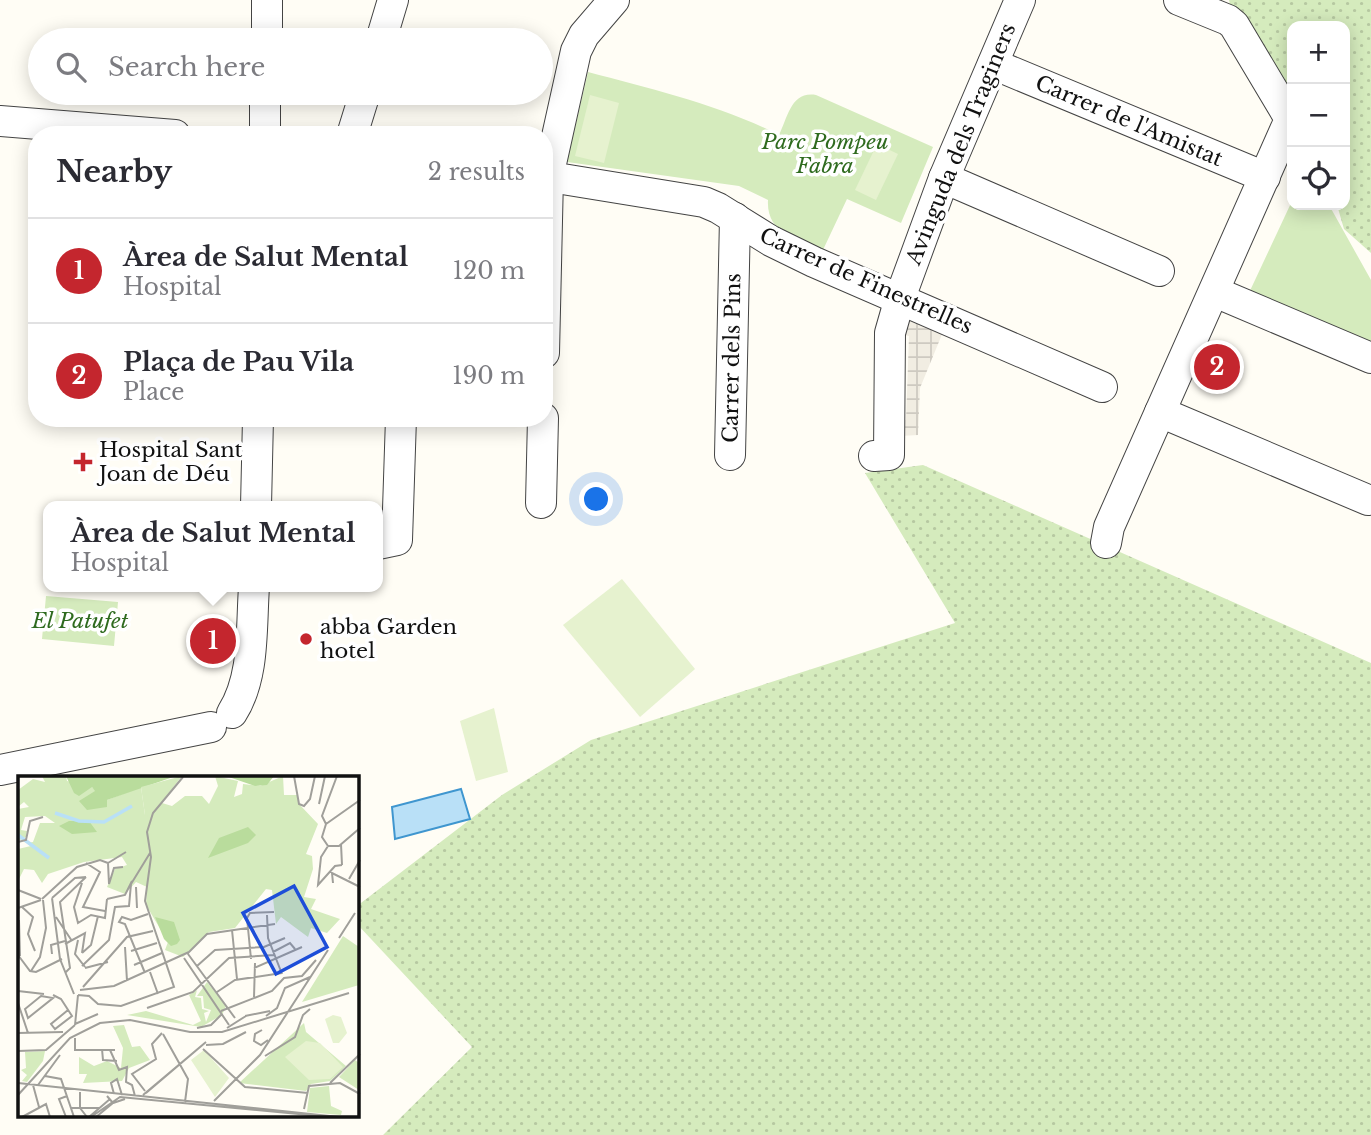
<!DOCTYPE html>
<meta charset="utf-8">
<style>
:root{--surface:#fff;--page:#f7f7f7;--text:#2b2b33;--muted:#7c7c81;--line:#e1e1e2;--accent:#c4262e}
body{margin:0;font-family:"Libre Baskerville",serif;background:var(--page);color:var(--text)}
.controls{position:absolute;right:21px;top:21px;display:grid;overflow:hidden;border-radius:14px;box-shadow:0 4px 18px #0003}
.controls button{width:63px;height:63px;display:grid;place-items:center;padding:0;border:0;border-bottom:2px solid var(--line);background:var(--surface);color:var(--text);font:35px sans-serif}
.you{position:absolute;left:597px;top:500px;width:24px;height:24px;margin:-18px;border:5px solid #fff;border-radius:50%;background:#1a73e8;box-shadow:0 0 0 10px #1a73e833}
.badge{display:grid;place-items:center;width:46px;height:46px;border-radius:50%;background:var(--accent);color:#fff;font-size:23px;font-weight:700}
.pin{position:absolute;translate:-50% -50%;border:4px solid #fff;box-shadow:0 2px 7px #0006}
.popup{position:absolute;left:43px;top:501px;width:340px;height:91px;box-sizing:border-box;display:grid;place-content:center;border-radius:14px;background:var(--surface);filter:drop-shadow(0 2px 5px #0005);font-size:23px;white-space:nowrap;color:var(--muted)}
.popup b{font-size:26px;color:var(--text)}
.popup::after{content:'';position:absolute;left:50%;top:100%;margin-left:-14px;border:14px solid transparent;border-top-color:var(--surface)}
.list{margin:0;padding:0;list-style:none}
h2{display:flex;justify-content:space-between;align-items:center;height:91px;margin:0;padding:0 28px;font-size:30px}
h2 small{font-size:23px;font-weight:400;color:var(--muted)}
.list li{display:grid;grid-template-columns:46px 1fr auto;gap:21px;align-items:center;box-sizing:border-box;height:105px;padding:0 28px;border-top:2px solid var(--line)}
.list b{display:block;font-size:26px;white-space:nowrap}
.list p{margin:0;font-size:23px;white-space:nowrap;color:var(--muted)}
.list em{font-size:23px;font-style:normal;color:var(--muted)}
.icon{flex:none;width:38px;height:38px;fill:none;stroke:currentColor;stroke-width:2;stroke-linecap:round;stroke-linejoin:round}
.map{position:relative;flex:none;width:1371px;height:1135px;overflow:hidden}
.search{position:absolute;background:var(--surface);box-shadow:0 4px 18px #0003;left:28px;top:28px;width:525px;height:77px;display:flex;align-items:center;gap:18px;box-sizing:border-box;padding:0 24px;border-radius:38px;color:var(--muted);font-size:26px}
.panel{position:absolute;background:var(--surface);box-shadow:0 4px 18px #0003;left:28px;top:126px;width:525px;height:301px;border-radius:28px}
.map>svg:first-child{display:block}
.grass{fill:url(#grass-dots)}
.park{fill:#d5ebbd}
.pitch{fill:#e6f2cf}
.plaza{fill:url(#plaza-grid)}
.water{fill:#b9e0f7;stroke:#3f96cf;stroke-width:2}
.lines{fill:none;stroke-linecap:round;stroke-linejoin:round}
.minor-casing{stroke:#444;stroke-width:32}
.minor{stroke:#fff;stroke-width:30}
.poi-dot{fill:#c4262e;stroke:#fff;stroke-width:2.5}
.labels{text-anchor:middle;dominant-baseline:central;stroke-width:7;stroke-linejoin:round;paint-order:stroke}
.street-label{font-size:21px;fill:#111;stroke:#fff}
.park-label{font-size:21px;font-style:italic;fill:#2f6b1f;stroke:#fff}
.poi-label{font-size:21px;fill:#111;stroke:#fff;text-anchor:start}
.inset-river{fill:none;stroke:#b9e0f7;stroke-width:3.5}
.inset-road{fill:none;stroke:#a09f9a;stroke-width:2}
.view{fill:#1d4ed8;fill-opacity:0.15;stroke:#1d4ed8;stroke-width:3.5}
.inset-edge{fill:none;stroke:#111;stroke-width:3.5}
</style>
<div class="map">
<svg width="1371" height="1135" viewBox="0 0 1371 1135">
<defs>
<pattern id="grass-dots" width="8" height="8" patternUnits="userSpaceOnUse" patternTransform="scale(1.75)"><rect width="8" height="8" fill="#d5ebbd"/><path d="M2 2h.1M6 6h.1" fill="none" stroke="#b6c8a1" stroke-width="1.8" stroke-linecap="round"/></pattern>
<pattern id="plaza-grid" width="8" height="8" patternUnits="userSpaceOnUse" patternTransform="scale(1.75)"><rect width="8" height="8" fill="#f1ede2"/><path d="M0 4h8M4 0v8" fill="none" stroke="#cecac1"/></pattern>
</defs>
<rect width="100%" height="100%" fill="#fffdf5"/>
<g class="grass">
<polygon points="1229,0 1371,0 1371,253 1344,229 1337,205 1345,205 1345,26 1292,26 1292,113 1234,25"/>
<polygon points="923,465 1371,663 1371,1135 383,1135 472,1047 357,924 357,906 502,795 591,740 955,623 865,473"/>
</g>
<g class="park">
<path d="M 588,72 C 652,89 720,105 779,135 C 788,117 791,91 816,95 L 933,147 L 901,223 L 847,199 L 822,252 C 796,240 766,233 768,200 L 739,186 L 567,162 Z"/>
<polygon points="1292,201 1292,205 1329,205 1371,280 1371,349 1248,295"/>
<polygon points="46,596 118,602 114,646 42,639"/>
</g>
<g class="pitch">
<polygon points="590,95 619,103 604,163 575,156"/>
<polygon points="877,144 898,154 876,200 855,190"/>
<polygon points="622,579 695,669 640,717 563,625"/>
<polygon points="494,708 508,772 476,781 460,721"/>
</g>
<polygon class="plaza" points="904,318 945,327 920,388 918,435 900,436 900,420 906,420 909,336 901,335"/>
<polygon class="water" points="461,789 470,819 395,839 392,807"/>
<g class="lines">
<defs>
<g id="minor">
<polyline points="267,40 267,0"/>
<polyline points="381,40 393,0"/>
<polyline points="993,64 1265,177"/>
<polyline points="0,121 175,135"/>
<polyline points="265,135 265,93"/>
<polyline points="352,135 365,93"/>
<polyline points="544,176 704,202 718,208 771,241 814,262 1102,387"/>
<polyline points="944,178 1159,271"/>
<polyline points="1215,292 1371,358"/>
<polyline points="544,353 548,177 576,51 584,35 614,0"/>
<polyline points="1160,412 1368,500"/>
<polyline points="730,455 735,218"/>
<polyline points="874,456 889,455 890,333 900,298 944,178 1020,0"/>
<polyline points="541,503 543,418"/>
<polyline points="256,506 258,418"/>
<polyline points="1106,543 1109,527 1290,119 1234,25 1228,20 1179,0"/>
<polyline points="378,544 397,540 401,418"/>
<path d="M 232,713 C 255,677 251,628 254,587"/>
<polyline points="0,770 211,727"/>
</g>
</defs>
<use href="#minor" class="minor-casing"/>
<use href="#minor" class="minor"/>
</g>
<g class="poi-dot">
<path d="M79.5 451.5h7v7h7v7h-7v7h-7v-7h-7v-7h7z"/>
<circle cx="306" cy="639" r="7"/>
</g>
<g class="labels">
<g class="street-label">
<text transform="translate(1129 121) rotate(23)">Carrer de l'Amistat</text>
<text transform="translate(961 144) rotate(-68)">Avinguda dels Traginers</text>
<text transform="translate(866 281) rotate(24)">Carrer de Finestrelles</text>
<text transform="translate(732 358) rotate(-89)">Carrer dels Pins</text>
</g>
<g class="park-label">
<text x="825" y="142">Parc Pompeu<tspan x="825" dy="24">Fabra</tspan></text>
<text x="80" y="621">El Patufet</text>
</g>
<g class="poi-label">
<text x="99" y="450">Hospital Sant<tspan x="99" dy="24">Joan de Déu</tspan></text>
<text x="320" y="627">abba Garden<tspan x="320" dy="24">hotel</tspan></text>
</g>
</g>
<g transform="translate(18 776)">
<rect width="341" height="341" fill="#fffdf5"/>
<path d="M 24,0 L 48,0 L 49,5 L 74,11 L 89,24 L 123,11 L 127,39 L 144,27 L 154,30 L 167,20 L 184,20 L 191,28 L 200,10 L 197,0 L 220,5 L 216,21 L 224,18 L 225,8 L 242,10 L 265,0 L 266,19 L 279,19 L 281,28 L 300,48 L 288,78 L 294,80 L 295,93 L 286,121 L 298,123 L 293,133 L 322,143 L 309,157 L 293,152 L 290,161 L 263,141 L 258,148 L 254,114 L 248,113 L 217,152 L 191,156 L 165,181 L 147,174 L 150,166 L 128,129 L 129,111 L 118,106 L 107,118 L 89,111 L 97,93 L 109,89 L 104,81 L 66,86 L 30,98 L 24,107 L 16,94 L 6,93 L 0,105 L 0,73 L 13,70 L 9,67 L 15,66 L 22,47 L 37,47 L 27,40 L 7,41 L 3,54 L 9,55 L 8,61 L 0,65 L 0,33 L 11,31 L 6,26 L 1,30 L 0,14 L 15,3 L 27,6 ZM 189,206 L 208,230 L 204,239 L 183,251 L 109,239 L 128,235 L 175,249 L 183,245 L 171,219 L 179,214 L 177,221 L 183,222 L 184,233 L 191,235 L 186,237 L 188,246 L 193,234 L 186,232 L 185,220 L 179,220 ZM 337,284 L 341,287 L 341,314 L 321,301 ZM 311,310 L 313,330 L 324,335 L 323,339 L 289,336 L 292,312 Z" fill="#d5ebbd"/>
<path d="M 48,0 L 158,0 L 89,24 L 89,31 L 69,34 L 61,25 L 77,15 L 74,11 L 61,20 L 56,17 ZM 208,0 L 256,0 L 249,9 L 237,10 ZM 51,45 L 71,45 L 79,56 L 54,58 L 41,50 ZM 230,51 L 238,59 L 230,67 L 190,82 L 201,62 ZM 137,141 L 156,146 L 162,164 L 159,168 L 153,170 L 146,163 Z" fill="#b9dc9c"/>
<path d="M 164,0 L 132,41 L 127,39 L 123,11 ZM 325,160 L 341,171 L 341,209 L 284,226 ZM 286,247 L 288,256 L 328,290 L 312,305 L 293,308 L 288,315 L 221,307 ZM 106,249 L 114,271 L 122,270 L 132,284 L 111,292 L 104,305 L 65,307 L 69,298 L 61,298 L 61,281 L 76,290 L 89,285 L 103,292 L 105,272 L 95,250 ZM 27,275 L 25,285 L 9,306 L 4,305 L 9,299 L 3,294 L 8,292 L 7,276 Z" fill="#d5ebbd"/>
<path d="M 315,239 L 323,241 L 329,257 L 321,267 L 315,267 L 307,243 ZM 288,265 L 302,267 L 325,291 L 312,303 L 291,304 L 267,281 ZM 186,274 L 211,302 L 197,321 L 173,284 Z" fill="#e6f2cf"/>
<path class="inset-river" d="M 37,37 L 61,45 L 86,46 L 114,30M 0,59 L 31,82"/>
<path class="inset-road" d="M 276,0 L 281,28 L 286,30 L 292,23 L 297,0M 301,28 L 307,0M 308,48 L 304,40 L 319,0M 308,48 L 342,24M 308,48 L 304,61 L 310,70M 0,66 L 8,64 L 12,45 L 25,41M 323,68 L 324,89M 310,70 L 303,81 L 300,109 L 317,90 L 324,89M 310,70 L 321,70 L 342,52M 68,87 L 82,96 L 65,131 L 87,135M 90,87 L 91,108 L 96,92 L 105,91M 90,87 L 108,76M 331,103 L 342,84M 64,107 L 56,131 L 60,147 L 73,139 L 87,142 L 89,123M 315,107 L 314,97 L 342,111M 118,111 L 119,132M 0,114 L 23,123M 34,122 L 42,183 L 56,218M 34,122 L 57,102 L 68,101M 24,123 L 59,91 L 82,84 L 90,87M 89,123 L 107,119 L 114,105M 4,131 L 15,141 L 10,158 L 17,175M 0,132 L 23,124M 249,139 L 250,162 L 264,198M 38,141 L 54,165M 1,144 L 2,180M 214,154 L 219,203M 321,162 L 337,137M 60,164 L 57,178 L 67,191M 47,168 L 67,157 L 64,177M 107,171 L 109,205M 113,175 L 139,167M 255,176 L 272,167 L 277,173M 64,177 L 73,169 L 80,140M 34,178 L 33,169 L 47,165M 169,178 L 189,158 L 257,148M 170,178 L 217,242M 0,179 L 12,195 L 18,196 L 44,183M 166,182 L 211,249M 233,183 L 229,142 L 232,137 L 256,136M 116,189 L 144,177M 64,190 L 91,164 L 97,131 L 111,130 L 113,108 L 132,77M 179,190 L 197,174 L 246,171 L 267,162M 67,192 L 90,186M 236,192 L 284,171M 13,195 L 22,181 L 28,152 L 25,124M 132,196 L 140,218M 47,197 L 52,192 L 42,126 L 68,101M 127,197 L 107,148 L 101,146 L 104,141 L 113,144 L 130,138M 65,211 L 109,161 L 135,155M 62,214 L 96,210 L 171,176M 0,215 L 26,218M 199,216 L 217,204 L 264,197M 35,219 L 43,223 L 54,240 L 37,253 L 33,248 L 50,234M 60,219 L 71,220 L 80,228 L 103,230 L 156,211 L 127,125 L 133,81 L 129,56 L 135,37 L 165,1M 23,220 L 35,222 L 10,242 L 7,233 ZM 236,221 L 237,187M 0,227 L 10,257M 129,232 L 175,216 L 211,182 L 256,179M 203,235 L 254,215 L 266,202 L 284,200 L 298,184M 227,240 L 252,235M 248,240 L 259,232 L 267,212 L 292,201M 57,248 L 80,238M 57,249 L 60,219M 179,252 L 193,249 L 204,238M 209,252 L 228,240M 244,254 L 237,258 L 236,265 L 243,269 L 250,264M 0,257 L 45,256M 145,258 L 170,303 L 167,326M 57,262 L 57,274 L 97,274M 188,269 L 205,268 L 228,256M 84,273 L 85,284 L 99,285M 185,273 L 227,311 L 290,317M 92,274 L 101,294 L 109,291 L 108,306 L 114,309 L 117,320M 0,275 L 28,274 L 57,249M 247,280 L 277,261 L 285,239 L 292,233M 27,300 L 43,303 L 56,341M 0,307 L 321,341M 312,307 L 342,278M 15,309 L 21,331M 20,309 L 42,279M 127,315 L 114,298 L 138,283 L 134,268 L 144,257M 62,316 L 62,332 L 69,341M 96,318 L 93,307 L 99,303 L 104,319M 0,319 L 52,262 L 82,247 L 112,244 L 172,256 L 204,256 L 331,217M 125,319 L 188,266 L 128,317M 89,320 L 95,327 L 107,323M 196,325 L 242,279 L 310,174M 53,332 L 81,332M 286,333 L 291,310 L 322,307 L 342,318M 4,341 L 28,328 L 32,341M 48,341 L 41,323 L 49,320M 71,341 L 92,323M 73,341 L 102,321 L 312,341M 78,341 L 95,327"/>
<path class="view" d="M 276,110 L 309,171 L 258,198 L 225,137 Z"/>
<rect width="341" height="341" class="inset-edge"/>
</g>
</svg>
<div class="controls">
<button>+</button>
<button>−</button>
<button><svg class="icon" aria-label="locate" viewBox="0 0 24 24"><circle cx="12" cy="12" r="6"/><path d="M12 2v4M12 18v4M2 12h4M18 12h4"/></svg></button>
</div>
<div class="you"></div>
<div class="pin badge" style="left:213px;top:641px">1</div>
<div class="popup"><b>Àrea de Salut Mental</b>Hospital</div>
<div class="pin badge" style="left:1217px;top:367px">2</div>
<div class="search"><svg class="icon" aria-label="search" viewBox="0 0 24 24"><circle cx="10" cy="10" r="6"/><path d="M15 15l6 6"/></svg>Search here</div>
<section class="panel">
<h2>Nearby<small>2 results</small></h2>
<ul class="list">
<li><span class="badge">1</span><div><b>Àrea de Salut Mental</b><p>Hospital</p></div><em>120 m</em></li>
<li><span class="badge">2</span><div><b>Plaça de Pau Vila</b><p>Place</p></div><em>190 m</em></li>
</ul>
</section>
</div>
